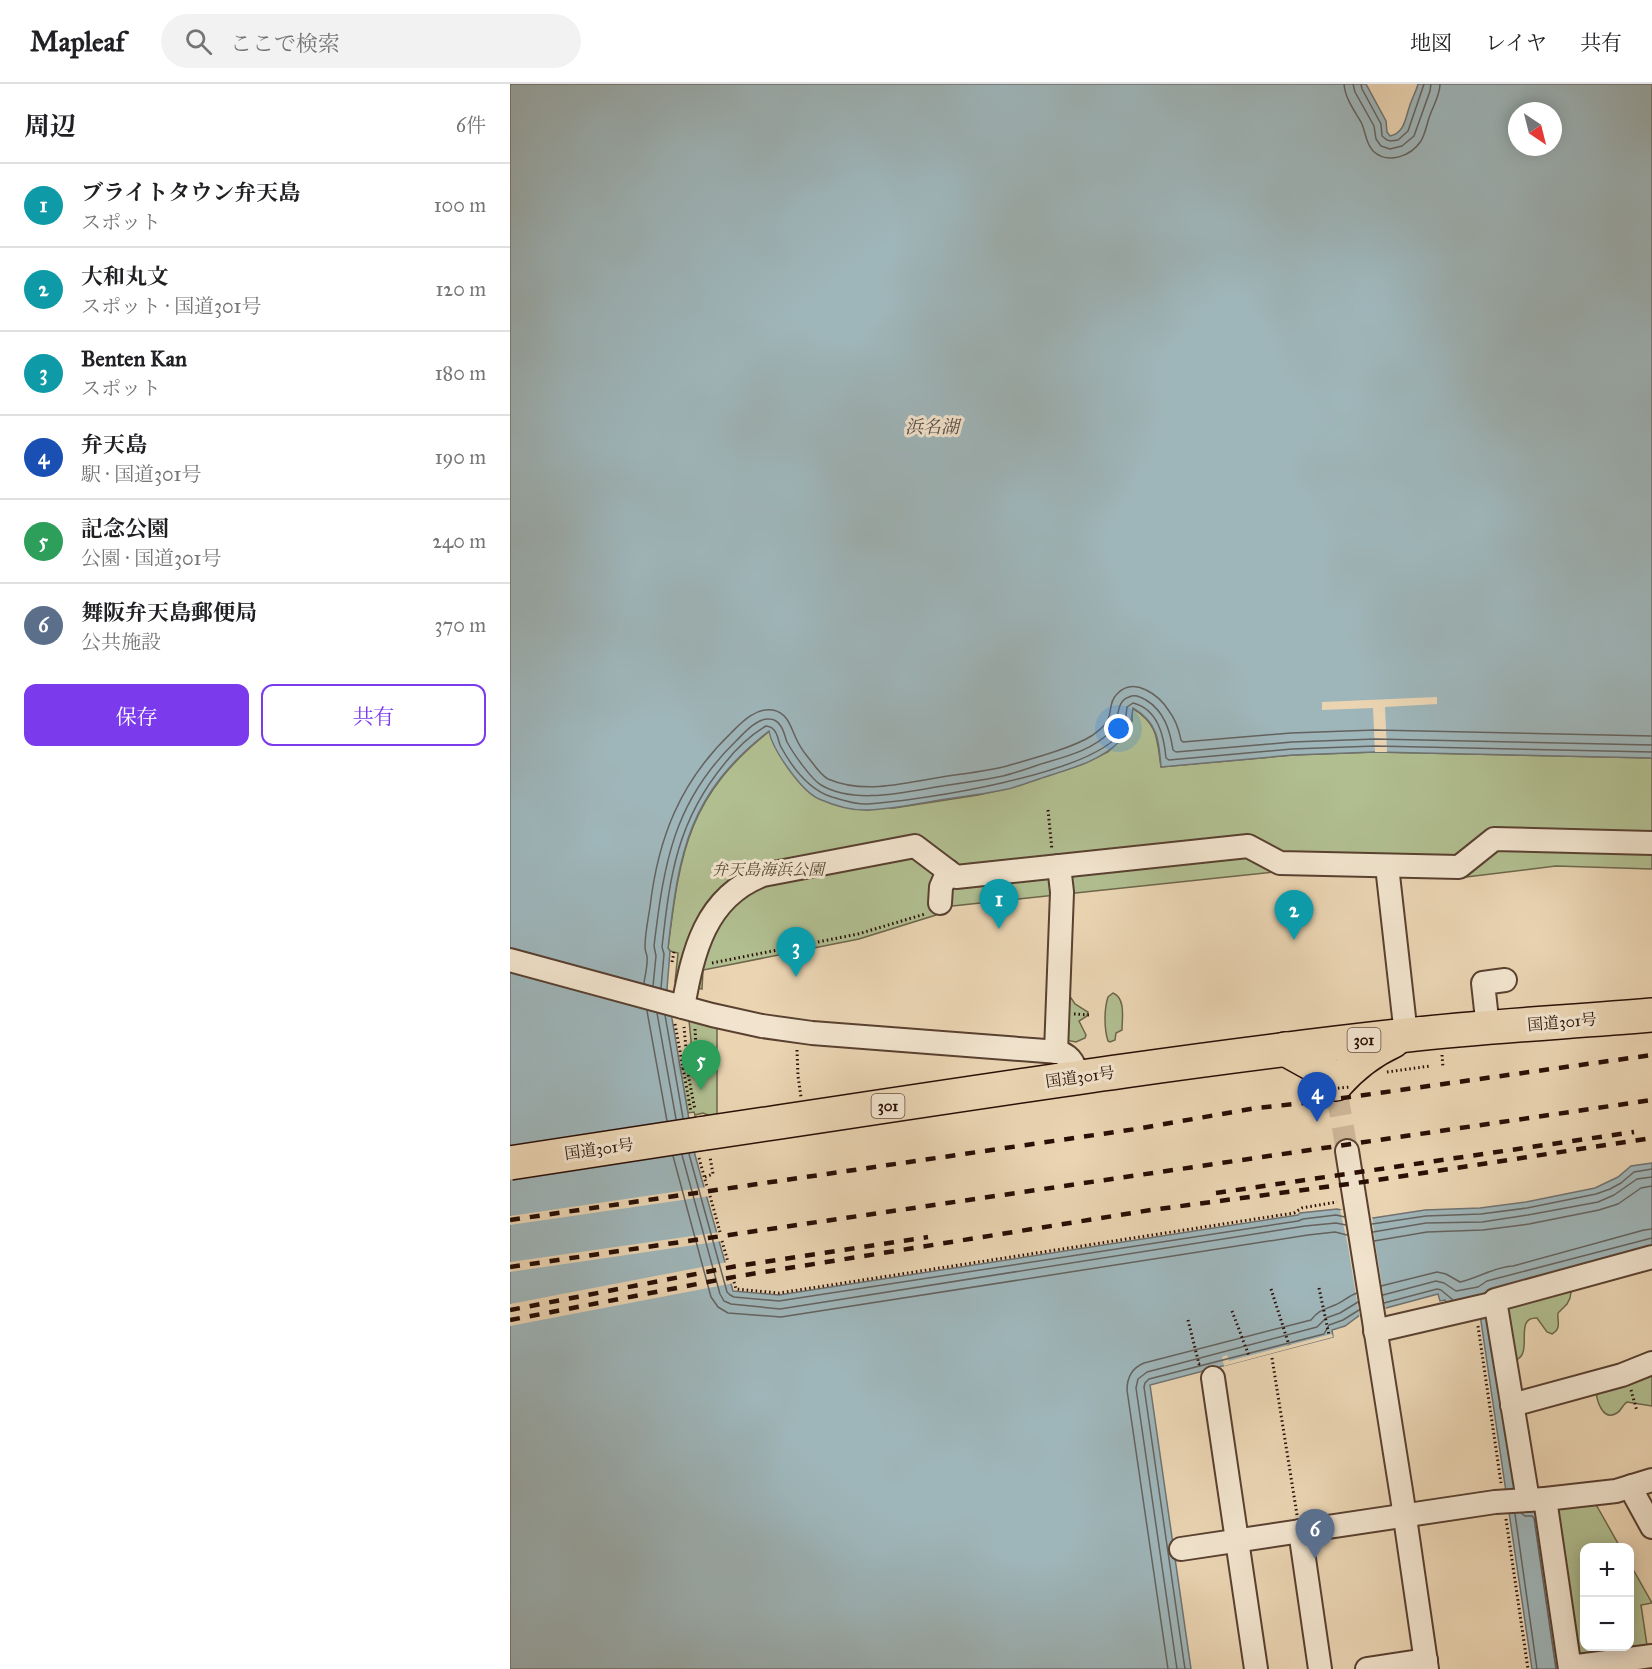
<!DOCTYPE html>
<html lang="ja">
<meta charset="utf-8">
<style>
:root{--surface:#fff;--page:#f2f2f2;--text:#202124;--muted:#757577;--line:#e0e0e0;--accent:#7c3aed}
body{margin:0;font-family:"IM FELL Great Primer","Noto Serif JP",serif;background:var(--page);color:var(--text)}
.controls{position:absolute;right:18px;bottom:18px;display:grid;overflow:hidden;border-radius:12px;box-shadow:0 3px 15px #0003}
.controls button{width:54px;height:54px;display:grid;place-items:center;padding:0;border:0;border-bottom:2px solid var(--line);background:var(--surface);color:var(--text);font:30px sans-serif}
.compass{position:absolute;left:998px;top:18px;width:54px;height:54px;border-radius:50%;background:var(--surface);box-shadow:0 3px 15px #0003;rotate:145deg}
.you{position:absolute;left:609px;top:645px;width:21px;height:21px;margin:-15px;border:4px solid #fff;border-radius:50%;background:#1a73e8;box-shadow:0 0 0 9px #1a73e833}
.badge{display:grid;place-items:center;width:39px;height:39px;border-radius:50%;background:var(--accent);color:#fff;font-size:20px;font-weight:700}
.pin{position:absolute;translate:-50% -50px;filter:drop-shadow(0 2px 3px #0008)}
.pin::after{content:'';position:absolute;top:32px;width:21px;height:18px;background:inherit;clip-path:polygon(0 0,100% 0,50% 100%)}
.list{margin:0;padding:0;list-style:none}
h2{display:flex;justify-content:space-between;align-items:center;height:78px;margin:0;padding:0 24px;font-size:26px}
h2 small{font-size:20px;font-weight:400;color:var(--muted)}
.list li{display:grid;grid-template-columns:39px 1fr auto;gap:18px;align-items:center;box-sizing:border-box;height:84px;padding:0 24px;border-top:2px solid var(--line)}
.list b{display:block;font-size:22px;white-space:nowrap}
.list p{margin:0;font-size:20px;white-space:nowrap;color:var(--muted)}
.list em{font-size:20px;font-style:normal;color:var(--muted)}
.actions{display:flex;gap:12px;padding:18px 24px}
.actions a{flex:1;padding:14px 0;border:2px solid var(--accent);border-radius:12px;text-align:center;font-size:21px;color:var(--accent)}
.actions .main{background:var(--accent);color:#fff}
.icon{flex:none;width:33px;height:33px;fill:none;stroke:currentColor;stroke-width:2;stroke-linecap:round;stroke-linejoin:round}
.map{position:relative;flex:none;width:1142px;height:1585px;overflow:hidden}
header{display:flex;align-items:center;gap:36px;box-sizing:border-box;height:84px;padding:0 30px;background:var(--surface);border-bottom:2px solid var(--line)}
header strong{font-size:28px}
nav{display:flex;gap:33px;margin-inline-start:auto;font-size:21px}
.search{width:420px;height:54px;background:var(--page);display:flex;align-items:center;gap:15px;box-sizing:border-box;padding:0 21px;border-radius:33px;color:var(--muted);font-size:22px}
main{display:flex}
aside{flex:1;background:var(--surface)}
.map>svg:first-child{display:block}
.green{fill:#b1be90;stroke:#6d664a;stroke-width:1.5}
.water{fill:#9eb5b9;stroke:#6f7271;stroke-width:1.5;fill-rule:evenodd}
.pier{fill:#ead4b2}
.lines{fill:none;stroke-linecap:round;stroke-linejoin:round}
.shore{stroke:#64625f;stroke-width:1.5}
.minor-tunnel{stroke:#cdb698;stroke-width:22;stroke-dasharray:22 11;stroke-linecap:butt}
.minor-casing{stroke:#594030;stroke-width:26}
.highway-casing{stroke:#290e05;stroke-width:36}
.path{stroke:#290e05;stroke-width:3;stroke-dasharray:1.5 3;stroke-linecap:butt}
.minor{stroke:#f1e3cd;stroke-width:22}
.highway{stroke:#ead4b2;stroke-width:33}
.rail{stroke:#290e05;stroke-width:4.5;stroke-dasharray:10 10;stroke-linecap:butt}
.highway-bridge-casing{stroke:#290e05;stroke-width:36;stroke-linecap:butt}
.path-bridge{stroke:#290e05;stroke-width:3;stroke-dasharray:1.5 3;stroke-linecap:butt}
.highway-bridge{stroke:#ead4b2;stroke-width:33}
.labels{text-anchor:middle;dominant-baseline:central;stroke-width:6;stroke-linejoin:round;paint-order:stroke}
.shield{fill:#f1e3cd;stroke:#654e41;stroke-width:1.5}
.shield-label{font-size:15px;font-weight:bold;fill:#290e05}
.park-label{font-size:16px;font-style:italic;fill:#594c36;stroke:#f1e3cd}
.street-label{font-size:16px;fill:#290e05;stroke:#f1e3cd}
.water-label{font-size:18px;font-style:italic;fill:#524844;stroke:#f1e3cd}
</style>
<header>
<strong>Mapleaf</strong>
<div class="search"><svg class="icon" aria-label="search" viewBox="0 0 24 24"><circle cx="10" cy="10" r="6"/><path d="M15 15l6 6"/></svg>ここで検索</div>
<nav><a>地図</a><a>レイヤ</a><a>共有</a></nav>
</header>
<main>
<aside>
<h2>周辺<small>6件</small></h2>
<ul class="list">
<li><span class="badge" style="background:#0f9aa8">1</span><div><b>ブライトタウン弁天島</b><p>スポット</p></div><em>100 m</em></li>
<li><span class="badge" style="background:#0f9aa8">2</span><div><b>大和丸文</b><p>スポット · 国道301号</p></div><em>120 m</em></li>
<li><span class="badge" style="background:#0f9aa8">3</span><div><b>Benten Kan</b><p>スポット</p></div><em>180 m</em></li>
<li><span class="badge" style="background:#1a4fb4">4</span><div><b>弁天島</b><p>駅 · 国道301号</p></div><em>190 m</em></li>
<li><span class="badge" style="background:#2e9e5b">5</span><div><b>記念公園</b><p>公園 · 国道301号</p></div><em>240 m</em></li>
<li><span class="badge" style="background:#5c6f8a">6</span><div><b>舞阪弁天島郵便局</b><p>公共施設</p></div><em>370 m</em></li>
</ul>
<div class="actions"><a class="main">保存</a><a>共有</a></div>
</aside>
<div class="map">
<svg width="1142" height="1585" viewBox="0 0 1142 1585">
<rect width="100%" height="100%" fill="#ead4b2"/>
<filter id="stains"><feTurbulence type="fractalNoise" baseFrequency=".00333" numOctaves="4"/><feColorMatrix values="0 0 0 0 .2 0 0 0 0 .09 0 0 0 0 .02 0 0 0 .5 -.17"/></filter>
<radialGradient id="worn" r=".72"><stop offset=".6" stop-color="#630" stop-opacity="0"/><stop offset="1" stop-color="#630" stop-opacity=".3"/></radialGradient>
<g class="green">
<path d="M 622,624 C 649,640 647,656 651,683 L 783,671 L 865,668 L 1142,674 L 1142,785 L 1046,782 L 948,794 L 774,787 L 433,823 L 426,831 L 349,855 L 193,886 L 192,905 L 165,898 L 168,869 L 160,867 L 158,864 C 170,766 179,710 261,646 L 318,718 L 334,723 L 358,726 L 368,724 L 384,724 L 468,711 L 504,703 L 573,680 L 598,668 L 618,648 L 622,637 Z"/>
<path d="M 603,909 C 616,914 612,935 612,946 L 606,949 L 605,956 L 600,958 L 598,957 C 594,945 594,925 598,913 Z"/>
<polygon points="559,911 565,920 578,928 577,932 569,937 576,951 575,954 566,958 555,956"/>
<polygon points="179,936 207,943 207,1033 198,1034 198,1031 193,1029 185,1031 184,1028 178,1029 170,984 178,983 183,978"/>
<path d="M 1057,1204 L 1061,1208 L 1060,1214 L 1057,1220 L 1048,1229 C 1047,1238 1052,1244 1042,1250 L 1037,1248 L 1027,1234 C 1003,1233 1024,1269 1006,1276 L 996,1219 Z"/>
<path d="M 1142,1284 L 1142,1322 L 1117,1318 C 1112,1321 1112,1326 1107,1329 C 1093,1338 1087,1317 1086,1308 Z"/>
<polygon points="1084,1417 1110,1463 1074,1464 1074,1562 1120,1562 1120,1480 1142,1519 1131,1521 1138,1568 1070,1577 1044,1428 1049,1422"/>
</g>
<path class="water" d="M 0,0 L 856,0 L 876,37 L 877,48 L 880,52 C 894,49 895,36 899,24 C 901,16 906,8 908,0 L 1142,0 L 1142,674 L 865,668 L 783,671 L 651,683 C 649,656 648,639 623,624 C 621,638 620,647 610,657 C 591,676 566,683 541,691 C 528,695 515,700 502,704 C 478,710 454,712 430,716 C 406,720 382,725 358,726 C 342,727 323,721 309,715 C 291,707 262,665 259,647 C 178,710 169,768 158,864 L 160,867 L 157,905 L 185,1071 L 223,1207 L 269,1211 L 788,1131 L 790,1129 L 827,1125 L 863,1134 L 915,1126 L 970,1124 L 1016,1118 L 1085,1104 L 1108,1093 L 1121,1082 L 1142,1079 L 1142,1167 L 979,1211 L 1026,1425 L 1052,1585 L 1022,1585 L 968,1217 L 938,1223 L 935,1216 L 930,1217 L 928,1210 L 850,1231 L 835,1242 L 822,1246 L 823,1253 L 640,1301 L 681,1585 L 0,1585 ZM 1007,27 L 1043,27 L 1043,63 L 1007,63 Z"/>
<g class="pier">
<polygon points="927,613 927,620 875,623 877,668 865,668 863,624 812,626 812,618"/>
<polygon points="197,1103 200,1112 0,1141 0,1132"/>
<polygon points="837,1125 862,1131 865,1158 876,1227 850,1236 838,1162 830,1126"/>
<polygon points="210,1148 212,1157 0,1188 0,1178"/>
<polygon points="218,1178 224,1199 0,1242 0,1220"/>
<polygon points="822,1250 823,1253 714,1282 712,1273 717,1271 719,1277"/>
</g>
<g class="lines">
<g class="shore">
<path d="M 834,0 C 835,14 844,26 851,38 C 856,48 855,58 863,67 C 878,81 901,72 911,57 C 916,48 917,39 920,31 C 924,20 930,11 930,0"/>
<polyline points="843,0 845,8 864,42 866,55 871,62 880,65 892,62 904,52 920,7 921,0"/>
<polyline points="851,0 852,5 871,40 872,52 877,56 881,57 888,56 898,47 914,0"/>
<path d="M 134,899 C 135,891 138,881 137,872 C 136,869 135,866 135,863 C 135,850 138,836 140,823 C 148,754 170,698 221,649 C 231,639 246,623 263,626 C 277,629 280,641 285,652 C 288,659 292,666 297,672 C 303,679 310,691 318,695 C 353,710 390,700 426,694 C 449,690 474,688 497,682 C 521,675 563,664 583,651 C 588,647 596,642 598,635 C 602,626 599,618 607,610 C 624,592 649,611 659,627 C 666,636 669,646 671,656 L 673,658 L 781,649 L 865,646 L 1142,652"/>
<path d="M 143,902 L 146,872 L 144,862 C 154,780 163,718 226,657 C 234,649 247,634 259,635 C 264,635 268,638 270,641 C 274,646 275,653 277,658 C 283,669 301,695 311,701 C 343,720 391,709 426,703 C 449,699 471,697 493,692 C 505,689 516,685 528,681 C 554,673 582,667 601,647 C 611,637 604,618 619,613 C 625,610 630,613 636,616 C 654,627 660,646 663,666 L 666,668 L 782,658 L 865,655 L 1142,661"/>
<path d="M 151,904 L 154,870 L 152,863 C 160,791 167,737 215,679 C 226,665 241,651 256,642 C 260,643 261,642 264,646 C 268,650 268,657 271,663 C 282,683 299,706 322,713 C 333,716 346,721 358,720 C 407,717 589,690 613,645 C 616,639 616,630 617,623 L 623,619 C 648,625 654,652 656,674 L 659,676 L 782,665 L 865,662 L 1142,668"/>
<polyline points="137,927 157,1037"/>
<polyline points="147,929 166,1035"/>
<polyline points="155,931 173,1034"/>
<polyline points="179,1070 217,1208 220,1211 224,1213 269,1217 788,1137 793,1135 826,1131 835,1133"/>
<polyline points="172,1071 210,1210 214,1217 221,1220 270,1225 795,1142 826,1139 836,1141"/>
<polyline points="163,1072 201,1213 208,1223 218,1229 271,1233 798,1151 825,1148 837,1151"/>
<polyline points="862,1140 916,1132 971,1130 1017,1124 1086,1110 1100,1105 1111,1099 1124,1088 1142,1085"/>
<polyline points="863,1148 916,1139 972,1138 1018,1131 1088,1118 1104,1111 1127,1095 1142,1093"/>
<polyline points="864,1157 917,1148 973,1146 1019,1140 1089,1126 1108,1120 1131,1104 1142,1102"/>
<path d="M 871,1202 L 927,1188 L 936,1190 L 950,1198 C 968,1194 984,1183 1003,1182 L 1134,1146 L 1142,1145"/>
<polyline points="873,1211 926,1197 934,1199 946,1207 968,1203 977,1197 1142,1154"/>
<polyline points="874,1219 927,1205 931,1206 943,1216"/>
<polyline points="1011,1429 1015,1432 1022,1432 1024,1434 1046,1585"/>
<polyline points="1005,1430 1027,1585"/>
<path d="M 658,1585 L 617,1306 C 617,1293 622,1284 634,1279 L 801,1236 C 810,1225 814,1226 825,1221 C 833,1218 838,1212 847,1209"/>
<polyline points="667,1585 626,1304 628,1295 637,1288 807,1243 816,1234 830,1229 848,1218"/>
<polyline points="675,1585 634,1303 635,1299 639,1295 814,1250 819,1241 833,1236 849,1226"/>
</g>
<polyline class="minor-tunnel" points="827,1010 837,1067"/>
<defs>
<g id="minor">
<polyline points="878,791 896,951"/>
<polyline points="430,819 431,803 438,787"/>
<path d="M 0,876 L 202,931 L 252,942 L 302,949 L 549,968 C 562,973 565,981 567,993"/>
<path d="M 173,923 C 183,868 195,813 253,791 L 405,762 L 446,793 L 738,762 L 770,779 L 949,783 L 984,755 L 1142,759"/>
<polyline points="978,944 973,899 995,896"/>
<polyline points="546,968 552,808 549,782"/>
<polyline points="837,1067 892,1413 917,1585"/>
<polyline points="865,1247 986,1219"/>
<polyline points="703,1294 746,1585"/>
<polyline points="1002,1321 1112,1291 1142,1279"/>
<polyline points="1122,1402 1125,1412 1142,1443"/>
<polyline points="1035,1415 1060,1585"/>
<polyline points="1018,1416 985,1216 1142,1173"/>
<polyline points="790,1447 810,1585"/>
<polyline points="671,1465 985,1418 1035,1415 1106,1407 1142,1396"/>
<polyline points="1060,1583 1142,1572"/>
<polyline points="857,1585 916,1576"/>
</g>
<g id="highway">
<path d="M 775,965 L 813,986 L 826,1000 C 842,982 861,967 883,957"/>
<path d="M 189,1050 C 425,1015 660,977 897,951 C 978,942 1060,938 1142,931"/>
</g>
</defs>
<use href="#minor" class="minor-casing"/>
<use href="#highway" class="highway-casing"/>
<g class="path">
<polyline points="538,726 542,766"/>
<polyline points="162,878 164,868"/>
<polyline points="202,879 348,850 415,830"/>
<polyline points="564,930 580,931"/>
<polyline points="165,940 181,1028"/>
<polyline points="185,945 187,980 178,990 185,1026"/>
<polyline points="287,966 288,992 291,1013"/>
<polyline points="932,971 933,984"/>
<polyline points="172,976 177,975 174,943"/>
<polyline points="877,988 920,982"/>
<polyline points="189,1074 197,1103"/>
<polyline points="195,1093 203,1090 200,1073"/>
<polyline points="200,1112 210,1148"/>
<polyline points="212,1157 218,1178"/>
<polyline points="224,1198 226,1205 269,1209 784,1129 792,1124 827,1118"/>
<polyline points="809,1204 819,1251"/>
<polyline points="761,1205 779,1261"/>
<polyline points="722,1227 739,1272"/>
<polyline points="678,1236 689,1280 693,1279"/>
<polyline points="968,1242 991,1399"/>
<polyline points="762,1274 787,1431"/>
<polyline points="1121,1306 1127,1327"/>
<polyline points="996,1435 1018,1585"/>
</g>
<use href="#minor" class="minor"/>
<use href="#highway" class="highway"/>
<g class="rail">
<polyline points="706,1109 1124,1048"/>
<polyline points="0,1136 626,1045 746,1024 804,1018 1142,971"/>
<polyline points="0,1183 1142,1016"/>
<polyline points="0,1226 227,1182 418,1153"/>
<polyline points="0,1236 229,1192 641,1126 861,1097 1142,1054"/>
</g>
<defs>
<polyline id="highway-bridge" points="0,1079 189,1050"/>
</defs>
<use href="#highway-bridge" class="highway-bridge-casing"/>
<polyline class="path-bridge" points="810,1006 840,1003"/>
<use href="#highway-bridge" class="highway-bridge"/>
</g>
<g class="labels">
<g class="shield">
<rect x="837.5" y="944" width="33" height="24" rx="4.5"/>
<rect x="361.5" y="1010" width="33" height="24" rx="4.5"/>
</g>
<g class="shield-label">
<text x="854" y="956">301</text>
<text x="378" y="1022">301</text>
</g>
<g class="park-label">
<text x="258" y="785">弁天島海浜公園</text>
</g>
<g class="street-label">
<text transform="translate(1052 938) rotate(-5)">国道301号</text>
<text transform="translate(570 993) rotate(-8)">国道301号</text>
<text transform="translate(89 1065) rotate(-8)">国道301号</text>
</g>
<g class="water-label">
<text x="422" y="343">浜名湖</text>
</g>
</g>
<rect width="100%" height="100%" filter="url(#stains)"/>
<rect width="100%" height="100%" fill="url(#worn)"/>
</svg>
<div class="controls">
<button>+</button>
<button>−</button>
</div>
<svg class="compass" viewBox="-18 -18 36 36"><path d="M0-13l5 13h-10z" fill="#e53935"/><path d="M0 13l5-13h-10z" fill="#757577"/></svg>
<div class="you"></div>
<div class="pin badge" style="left:489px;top:845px;background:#0f9aa8">1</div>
<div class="pin badge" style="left:784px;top:856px;background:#0f9aa8">2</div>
<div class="pin badge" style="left:286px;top:893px;background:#0f9aa8">3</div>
<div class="pin badge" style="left:807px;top:1038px;background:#1a4fb4">4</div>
<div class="pin badge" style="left:191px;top:1006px;background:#2e9e5b">5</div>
<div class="pin badge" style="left:805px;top:1475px;background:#5c6f8a">6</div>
</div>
</main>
